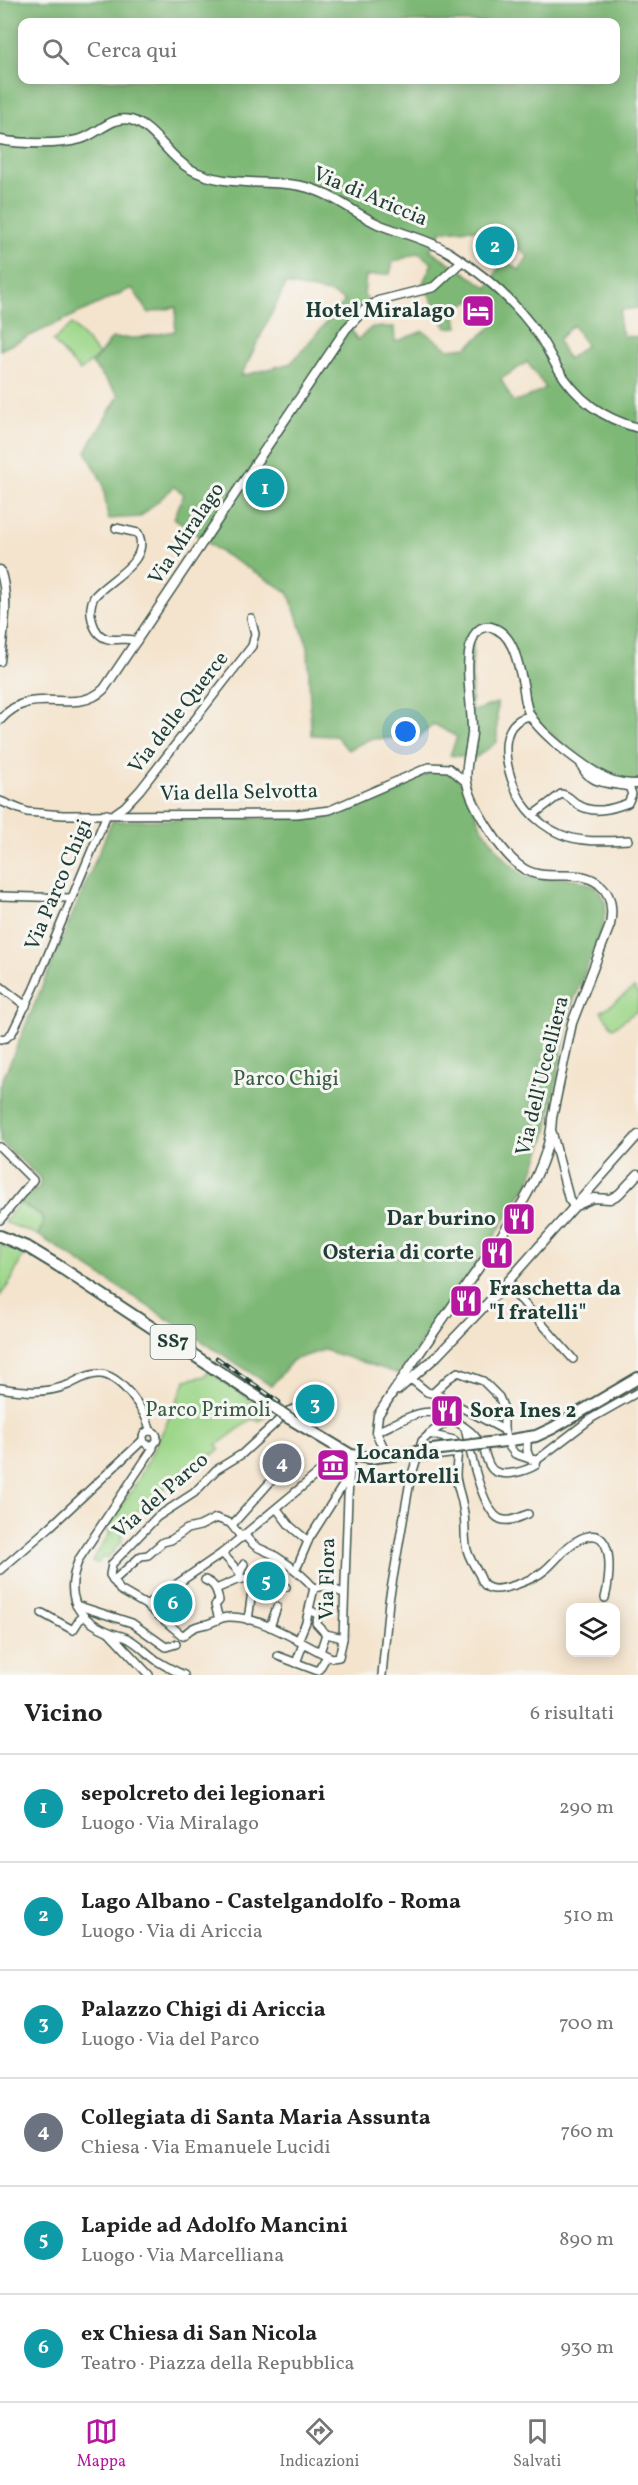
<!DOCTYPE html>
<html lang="it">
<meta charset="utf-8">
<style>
:root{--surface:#fff;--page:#f6f6f6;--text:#222;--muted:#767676;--line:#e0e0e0;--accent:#b5179e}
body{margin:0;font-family:Vollkorn,serif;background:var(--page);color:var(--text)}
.controls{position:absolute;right:18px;bottom:18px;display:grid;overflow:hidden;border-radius:12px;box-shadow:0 3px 15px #0003}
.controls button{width:54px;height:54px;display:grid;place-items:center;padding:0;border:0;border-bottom:2px solid var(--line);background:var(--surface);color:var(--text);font:30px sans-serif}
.you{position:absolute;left:406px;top:732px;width:21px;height:21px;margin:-15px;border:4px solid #fff;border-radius:50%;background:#1a73e8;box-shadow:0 0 0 9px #1a73e833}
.badge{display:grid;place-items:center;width:39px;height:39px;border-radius:50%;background:var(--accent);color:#fff;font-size:20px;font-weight:700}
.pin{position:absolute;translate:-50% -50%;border:3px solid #fff;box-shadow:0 2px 6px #0006}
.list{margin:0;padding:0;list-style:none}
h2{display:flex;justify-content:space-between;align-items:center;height:78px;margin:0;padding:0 24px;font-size:26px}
h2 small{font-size:20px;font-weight:400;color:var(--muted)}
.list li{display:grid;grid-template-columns:39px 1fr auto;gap:18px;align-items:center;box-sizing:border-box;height:108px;padding:0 24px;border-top:2px solid var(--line)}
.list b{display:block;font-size:22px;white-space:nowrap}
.list p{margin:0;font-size:20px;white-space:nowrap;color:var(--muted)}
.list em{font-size:20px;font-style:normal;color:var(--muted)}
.icon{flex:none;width:33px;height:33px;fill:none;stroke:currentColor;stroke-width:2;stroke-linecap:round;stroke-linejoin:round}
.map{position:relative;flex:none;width:638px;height:1675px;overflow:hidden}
.search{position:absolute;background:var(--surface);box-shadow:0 3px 15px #0003;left:18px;right:18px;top:18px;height:66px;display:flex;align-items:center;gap:15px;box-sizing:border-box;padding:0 21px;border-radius:12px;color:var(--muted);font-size:22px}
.sheet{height:726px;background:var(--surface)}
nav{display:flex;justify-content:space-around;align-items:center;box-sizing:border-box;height:84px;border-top:2px solid var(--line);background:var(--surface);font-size:16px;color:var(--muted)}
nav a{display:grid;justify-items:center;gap:3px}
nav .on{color:var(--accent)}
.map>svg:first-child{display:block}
.green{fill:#9ed78a;stroke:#5e8a5f;stroke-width:1.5}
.forest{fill:#7eb876;stroke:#4e7a55;stroke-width:1.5;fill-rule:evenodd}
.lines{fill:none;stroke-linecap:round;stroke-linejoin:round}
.minor-casing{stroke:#3f564b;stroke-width:10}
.tertiary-casing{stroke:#3f564b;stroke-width:11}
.primary-casing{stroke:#3f564b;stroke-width:14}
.minor{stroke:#fff;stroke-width:7}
.tertiary{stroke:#fff;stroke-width:8}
.primary{stroke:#fff;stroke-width:10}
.rail-casing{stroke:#1f3d34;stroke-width:4.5}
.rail{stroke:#f6f6f2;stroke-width:2;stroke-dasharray:7;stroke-linecap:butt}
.primary-bridge-casing{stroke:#3f564b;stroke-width:14;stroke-linecap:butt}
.primary-bridge{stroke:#fff;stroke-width:10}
.labels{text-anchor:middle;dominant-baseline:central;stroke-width:6;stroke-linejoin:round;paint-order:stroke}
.shield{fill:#f6f6f2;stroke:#60746d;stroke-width:1.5}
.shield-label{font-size:20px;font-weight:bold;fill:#1f3d34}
.street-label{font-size:21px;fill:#1f3d34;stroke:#f6f6f2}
.poi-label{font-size:21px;font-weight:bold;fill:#1f3d34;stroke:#f6f6f2;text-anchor:end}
.park-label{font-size:21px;fill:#385c45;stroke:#f6f6f2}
</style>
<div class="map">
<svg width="638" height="1675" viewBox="0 0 638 1675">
<rect width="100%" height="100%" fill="#f6f6f2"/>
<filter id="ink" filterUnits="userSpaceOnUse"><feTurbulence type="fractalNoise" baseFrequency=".0167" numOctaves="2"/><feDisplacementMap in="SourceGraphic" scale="12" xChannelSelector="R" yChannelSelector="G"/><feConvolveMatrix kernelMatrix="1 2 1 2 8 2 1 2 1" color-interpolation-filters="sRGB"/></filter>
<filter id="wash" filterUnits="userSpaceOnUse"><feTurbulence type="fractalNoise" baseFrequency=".008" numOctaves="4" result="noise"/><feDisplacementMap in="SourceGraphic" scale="24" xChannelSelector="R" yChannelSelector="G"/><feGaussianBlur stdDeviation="1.35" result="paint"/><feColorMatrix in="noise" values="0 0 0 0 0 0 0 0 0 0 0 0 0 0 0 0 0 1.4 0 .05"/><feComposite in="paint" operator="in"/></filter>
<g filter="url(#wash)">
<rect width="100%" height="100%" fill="#f4e4ce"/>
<g class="green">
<polygon points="72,324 99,355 80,371 53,341"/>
<polygon points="634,988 638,994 638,1010 613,1028 601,1012"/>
<polygon points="20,1203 41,1215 43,1224 38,1235 4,1222"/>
<polygon points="0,1245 24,1253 11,1281 0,1296"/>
<path d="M 208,1371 L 270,1413 L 259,1421 L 252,1419 L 217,1445 L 220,1449 L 188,1473 L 185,1471 L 131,1517 L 134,1521 L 122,1534 L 122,1541 L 107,1559 L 102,1557 L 98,1563 L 92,1561 L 110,1533 L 104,1527 C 113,1515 125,1503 133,1489 C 152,1454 170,1418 186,1380 L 205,1376 Z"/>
</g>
<g class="forest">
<path d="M 0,0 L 638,0 L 638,308 L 621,310 L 619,324 L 624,336 L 638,337 L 638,784 L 599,774 L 534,720 L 507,640 L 487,627 L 473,639 L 471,712 L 497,703 L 497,742 L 475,758 L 450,755 L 457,737 L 434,724 L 419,737 L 370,739 L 348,750 L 336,736 L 311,735 L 308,647 L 288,592 L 219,551 L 174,518 L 184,494 L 174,487 L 140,517 L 108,519 L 103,484 L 86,451 L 119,395 L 92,364 L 112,338 L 137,338 L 175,331 L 176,307 L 149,313 L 132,288 L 0,350 ZM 22,22 L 616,22 L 616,80 L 22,80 ZM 470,229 L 507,239 L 528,256 L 519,270 L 503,259 L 488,288 L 430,250 L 442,231 ZM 418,253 L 432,263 L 423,283 L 446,328 L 458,327 L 454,307 L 487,296 L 495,324 L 467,347 L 449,349 L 423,331 L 395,342 L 394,327 L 372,327 L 357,340 L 346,318 L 370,302 L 364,295 L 366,276 L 390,274 L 393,262 ZM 286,284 L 333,294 L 345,301 L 291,363 L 241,376 ZM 573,325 L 586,345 L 568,359 L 558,340 ZM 527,362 L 546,388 L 526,398 L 513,402 L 501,379 Z"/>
<polygon points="438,769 450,773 464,784 482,828 505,859 525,877 576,879 597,887 606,904 603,926 570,1010 546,1135 530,1180 491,1242 400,1374 324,1350 293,1360 271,1386 38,1235 43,1224 41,1215 20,1203 40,1186 40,1177 0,1142 0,1086 112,821 330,817"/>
</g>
</g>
<g filter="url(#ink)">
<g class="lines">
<defs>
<g id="minor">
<path d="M 116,528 L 138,533 C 152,561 109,579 94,597 C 87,610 92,635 108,639 C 118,641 127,637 137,641"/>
<path d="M 530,716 C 489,723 509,787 527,809 C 535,819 548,829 560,834 C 580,843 607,841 628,840"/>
<polyline points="0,801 27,812 63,815 297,814 330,810 429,767 449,768 467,783"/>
<polyline points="115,813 125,806 140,790 252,646 255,634 251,618"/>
<path d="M 533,815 L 561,794 C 569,795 571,800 577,804 C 593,815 612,809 628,803 L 632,794 L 629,787 C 610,783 586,785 580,762"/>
<polyline points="0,896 70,898"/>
<polyline points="0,986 26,1006"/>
<polyline points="0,1039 6,1038 12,1033 34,988 107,814"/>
<polyline points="0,1147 33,1180 0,1220"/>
<polyline points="504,1285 522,1301 573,1359"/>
<polyline points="411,1379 427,1392 438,1395 504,1430"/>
<path d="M 0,1388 C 24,1392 45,1394 68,1385 C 77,1381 87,1374 98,1374 C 119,1372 148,1413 150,1431"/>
<polyline points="433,1393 449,1378 458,1372 483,1381 499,1397 504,1409 504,1430 507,1441"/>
<path d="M 288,1411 L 294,1409 C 304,1413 307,1419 309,1429"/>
<path d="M 280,1419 L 242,1454 L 216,1470 L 194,1493 L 157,1517 L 112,1564 L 110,1575 L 120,1590 L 146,1605 L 183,1636 C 192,1627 196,1626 207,1624 C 215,1622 220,1617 229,1617 C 262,1616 302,1644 332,1658 L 339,1657 L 343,1639 L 348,1497 L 351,1455"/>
<path d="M 465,1428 C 469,1447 482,1511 500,1519 C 510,1523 519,1517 528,1514"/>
<circle cx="150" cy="1438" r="7"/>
<path d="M 376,1432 C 406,1420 424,1401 455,1421 C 463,1426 472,1431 477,1439"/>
<path d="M 429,1434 L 454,1440 L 458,1444 C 458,1455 456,1466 456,1476 C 457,1487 462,1498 463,1508 C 466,1520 464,1532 466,1545 C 467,1556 474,1565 479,1574 C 481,1578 482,1583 486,1586 C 496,1596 536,1578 545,1570 C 557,1560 565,1546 580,1539 C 617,1521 610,1580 605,1598"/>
<polyline points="505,1441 515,1454 530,1459 527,1451 527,1438"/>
<path d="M 153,1445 L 153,1448 L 79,1559 C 65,1593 74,1617 107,1631 C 114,1635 122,1635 129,1639 C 140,1645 148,1655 159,1662 C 167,1667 175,1671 184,1675"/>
<path d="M 483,1448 C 486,1455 487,1465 493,1470 C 504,1478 526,1471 536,1465 L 537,1460"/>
<polyline points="417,1458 458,1453"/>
<polyline points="530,1459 537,1460 592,1418 638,1392"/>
<polyline points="277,1509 290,1526 308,1541"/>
<polyline points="232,1525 272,1480"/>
<path d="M 245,1535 C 255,1550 263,1548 277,1557 C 291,1566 303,1575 314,1588 L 306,1622 L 298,1641"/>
<polyline points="222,1553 240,1573 240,1580"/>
<polyline points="298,1565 309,1539 347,1479"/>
<polyline points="0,1570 51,1526 143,1440"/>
<polyline points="240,1573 244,1564"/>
<polyline points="266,1579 278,1562 284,1564"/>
<path d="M 205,1580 C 215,1584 217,1590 219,1601 L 215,1605 L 219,1619"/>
<polyline points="113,1581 141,1556 148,1555 163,1542 171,1540 187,1529 200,1526 216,1518 230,1523 242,1538"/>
<polyline points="314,1588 326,1586 343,1593"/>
<polyline points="216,1589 237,1580 254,1577"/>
<polyline points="76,1605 132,1623 166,1647 176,1644"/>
<polyline points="146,1605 221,1554 334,1460 342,1451"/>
<polyline points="309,1610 319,1615 316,1623 326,1634"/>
<polyline points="42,1613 73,1630 82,1616"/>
<polyline points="248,1620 254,1577 286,1587"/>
<polyline points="270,1627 277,1607"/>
<polyline points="109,1632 149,1675"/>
<polyline points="320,1652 326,1634 343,1638"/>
<polyline points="278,1656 318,1671 327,1656"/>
<polyline points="296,1663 303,1644"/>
<polyline points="382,1675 389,1601 410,1481 422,1441 433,1431 452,1419"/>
</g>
<g id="tertiary">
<path d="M 0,140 C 22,144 60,145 81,139 C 98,134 112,115 131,120 C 155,127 168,157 190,169 C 224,188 265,179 301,186 C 331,192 352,212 378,224 C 402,234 428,239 450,253 C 485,275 515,301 539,336 C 546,346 551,357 557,367 C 577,400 602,418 638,428"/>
<path d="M 0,570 C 10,598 3,632 0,661"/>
<path d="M 0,720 C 33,681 74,718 104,689 L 346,329 L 363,311 L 378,301 L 434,287 L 462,261"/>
<polyline points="552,1133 569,1199 574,1206"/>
<polyline points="578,1205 593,1198 610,1199 619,1194 638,1174"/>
<polyline points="398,1390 437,1356 503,1287 638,1135"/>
<path d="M 387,1456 L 376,1432 L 378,1415 C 407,1370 438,1327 468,1283 C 500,1237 550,1175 552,1118 L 572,1023 L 610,925 C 613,909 612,894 599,884 C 578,867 547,883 524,869 C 503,856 472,807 467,783 C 464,768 471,749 472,733 C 473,706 461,657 475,634 C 479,628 484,626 491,627 C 514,633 518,664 523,684 C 525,694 525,706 530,715 C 541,735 590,772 611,780 C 620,784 629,784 638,784"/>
</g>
<g id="primary">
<polyline points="0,1236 29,1248 57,1265"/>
<polyline points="289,1418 351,1455 370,1458 392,1455"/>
<polyline points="505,1441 536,1436 553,1428 638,1378"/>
</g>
</defs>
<use href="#minor" class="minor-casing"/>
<use href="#tertiary" class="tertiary-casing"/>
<use href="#primary" class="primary-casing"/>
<use href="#minor" class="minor"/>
<use href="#tertiary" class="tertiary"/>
<use href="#primary" class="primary"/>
<defs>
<polyline id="rail" points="217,1358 279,1402"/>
</defs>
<use href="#rail" class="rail-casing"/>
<use href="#rail" class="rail"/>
<defs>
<g id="primary-bridge">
<polyline points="57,1265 289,1418"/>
<polyline points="392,1455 505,1441"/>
</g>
</defs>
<use href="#primary-bridge" class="primary-bridge-casing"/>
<use href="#primary-bridge" class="primary-bridge"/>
</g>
</g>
<defs>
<symbol id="hotel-square" viewBox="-11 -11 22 22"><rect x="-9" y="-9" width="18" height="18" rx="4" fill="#b5179e" stroke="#f6f6f2"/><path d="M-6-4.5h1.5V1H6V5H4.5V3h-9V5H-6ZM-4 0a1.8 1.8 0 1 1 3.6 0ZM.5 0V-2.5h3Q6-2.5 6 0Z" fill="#fff"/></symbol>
<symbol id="restaurant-square" viewBox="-11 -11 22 22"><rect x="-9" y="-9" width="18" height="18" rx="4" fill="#b5179e" stroke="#f6f6f2"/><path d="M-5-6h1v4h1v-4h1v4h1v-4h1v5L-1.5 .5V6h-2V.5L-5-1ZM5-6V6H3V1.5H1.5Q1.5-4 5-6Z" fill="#fff"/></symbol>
<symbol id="museum-square" viewBox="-11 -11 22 22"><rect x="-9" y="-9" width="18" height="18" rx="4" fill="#b5179e" stroke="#f6f6f2"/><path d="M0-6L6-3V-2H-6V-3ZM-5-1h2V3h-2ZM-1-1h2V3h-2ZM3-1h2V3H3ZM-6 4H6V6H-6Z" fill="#fff"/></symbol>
</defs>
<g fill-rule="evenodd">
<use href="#hotel-square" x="459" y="292" width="38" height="38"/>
<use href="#restaurant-square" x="500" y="1200" width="38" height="38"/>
<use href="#restaurant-square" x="478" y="1234" width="38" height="38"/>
<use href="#restaurant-square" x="447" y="1282" width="38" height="38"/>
<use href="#restaurant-square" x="428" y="1392" width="38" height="38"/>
<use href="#museum-square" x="314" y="1446" width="38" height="38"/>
</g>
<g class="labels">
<rect class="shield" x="150.5" y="1325" width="45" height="34" rx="4.5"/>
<g class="shield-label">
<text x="173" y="1342">SS7</text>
</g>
<g class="street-label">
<text transform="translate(370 197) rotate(23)">Via di Ariccia</text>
<text transform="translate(187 534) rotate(-56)">Via Miralago</text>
<text transform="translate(179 713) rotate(-52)">Via delle Querce</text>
<text transform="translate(239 793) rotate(-1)">Via della Selvotta</text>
<text transform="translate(59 885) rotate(-67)">Via Parco Chigi</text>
<text transform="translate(543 1076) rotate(-76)">Via dell'Uccelliera</text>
<text transform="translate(161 1496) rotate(-41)">Via del Parco</text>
<text transform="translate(328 1579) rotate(-89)">Via Flora</text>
</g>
<g class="poi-label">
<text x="455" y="311">Hotel Miralago</text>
<text x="496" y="1219">Dar burino</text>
<text x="474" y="1253">Osteria di corte</text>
<text x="489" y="1289" text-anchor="start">Fraschetta da<tspan x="489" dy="24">"I fratelli"</tspan></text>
<text x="470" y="1411" text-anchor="start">Sora Ines 2</text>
<text x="356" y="1453" text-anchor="start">Locanda<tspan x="356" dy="24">Martorelli</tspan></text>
</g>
<g class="park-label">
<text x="286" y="1079">Parco Chigi</text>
<text x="208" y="1410">Parco Primoli</text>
</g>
</g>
</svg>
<div class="controls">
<button><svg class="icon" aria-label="layers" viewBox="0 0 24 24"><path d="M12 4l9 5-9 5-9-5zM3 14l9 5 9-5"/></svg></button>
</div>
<div class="you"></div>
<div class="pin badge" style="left:265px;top:488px;background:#0f9aa8">1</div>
<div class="pin badge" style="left:495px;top:246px;background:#0f9aa8">2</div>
<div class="pin badge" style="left:315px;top:1404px;background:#0f9aa8">3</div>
<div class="pin badge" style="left:282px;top:1463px;background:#6b7280">4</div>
<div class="pin badge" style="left:266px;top:1581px;background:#0f9aa8">5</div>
<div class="pin badge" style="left:173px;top:1603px;background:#0f9aa8">6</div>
<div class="search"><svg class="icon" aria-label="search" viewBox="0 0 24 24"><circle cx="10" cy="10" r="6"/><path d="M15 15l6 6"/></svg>Cerca qui</div>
</div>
<section class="sheet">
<h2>Vicino<small>6 risultati</small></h2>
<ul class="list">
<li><span class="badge" style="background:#0f9aa8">1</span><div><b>sepolcreto dei legionari</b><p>Luogo · Via Miralago</p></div><em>290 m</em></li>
<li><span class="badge" style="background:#0f9aa8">2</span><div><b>Lago Albano - Castelgandolfo - Roma</b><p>Luogo · Via di Ariccia</p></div><em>510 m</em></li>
<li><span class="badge" style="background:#0f9aa8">3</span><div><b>Palazzo Chigi di Ariccia</b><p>Luogo · Via del Parco</p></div><em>700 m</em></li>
<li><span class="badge" style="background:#6b7280">4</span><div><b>Collegiata di Santa Maria Assunta</b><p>Chiesa · Via Emanuele Lucidi</p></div><em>760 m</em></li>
<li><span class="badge" style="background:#0f9aa8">5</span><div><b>Lapide ad Adolfo Mancini</b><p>Luogo · Via Marcelliana</p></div><em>890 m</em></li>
<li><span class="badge" style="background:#0f9aa8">6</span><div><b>ex Chiesa di San Nicola</b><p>Teatro · Piazza della Repubblica</p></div><em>930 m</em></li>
</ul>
</section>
<nav>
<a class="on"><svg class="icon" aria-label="map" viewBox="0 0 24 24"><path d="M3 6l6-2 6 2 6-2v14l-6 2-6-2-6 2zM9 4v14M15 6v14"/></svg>Mappa</a>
<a><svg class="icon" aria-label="directions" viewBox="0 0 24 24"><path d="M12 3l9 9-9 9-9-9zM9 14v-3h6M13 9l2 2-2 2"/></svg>Indicazioni</a>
<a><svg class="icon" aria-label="saved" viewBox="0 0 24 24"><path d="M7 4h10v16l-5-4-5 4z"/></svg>Salvati</a>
</nav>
